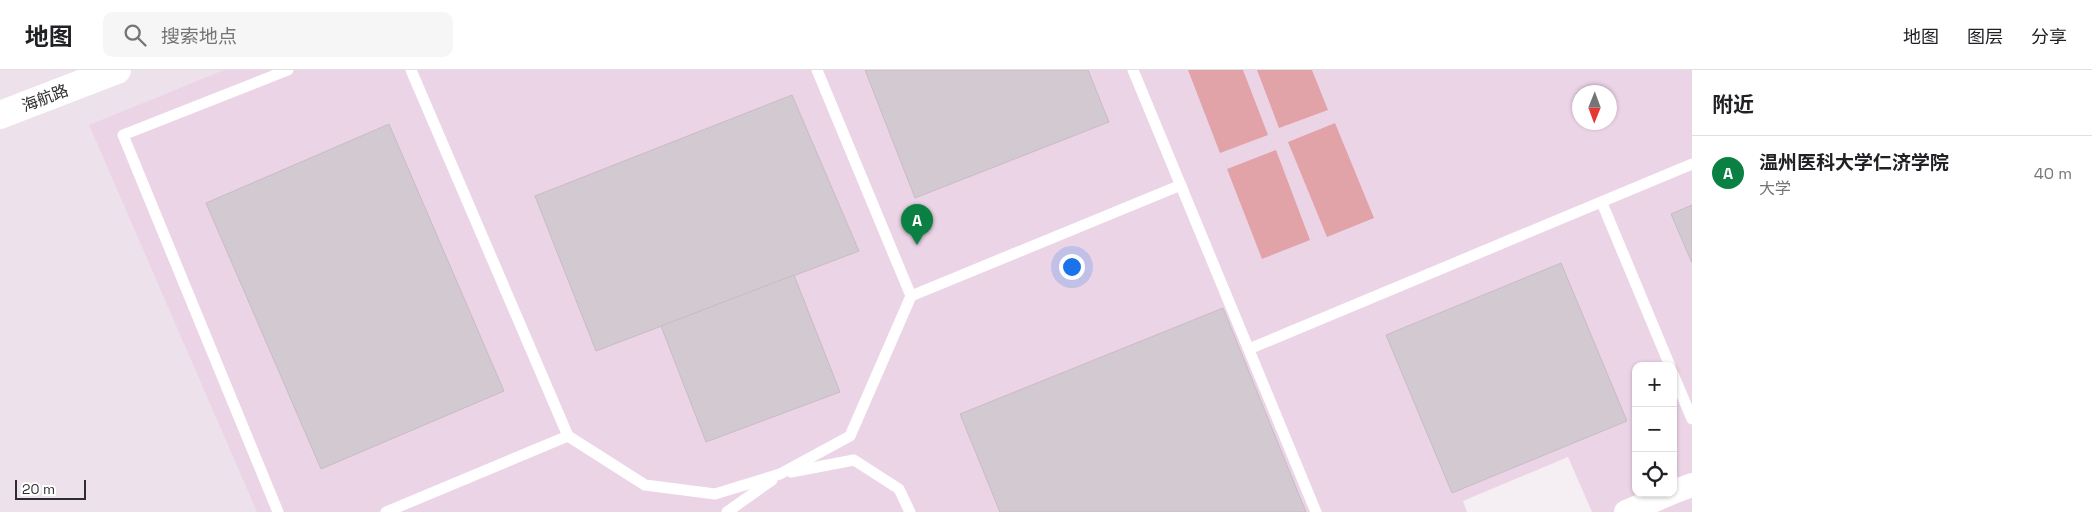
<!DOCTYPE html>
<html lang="zh">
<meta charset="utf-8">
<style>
:root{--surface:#fff;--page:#f6f6f6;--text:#202124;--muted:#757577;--line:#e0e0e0;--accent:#0b8043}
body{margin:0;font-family:"Space Grotesk","Noto Sans SC",sans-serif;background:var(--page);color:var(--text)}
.controls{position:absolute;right:15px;bottom:15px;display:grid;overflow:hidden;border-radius:10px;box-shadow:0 1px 4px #0004}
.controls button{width:45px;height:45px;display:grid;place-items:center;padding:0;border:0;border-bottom:1px solid var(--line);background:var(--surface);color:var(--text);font:25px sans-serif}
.compass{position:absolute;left:1572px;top:15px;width:45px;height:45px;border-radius:50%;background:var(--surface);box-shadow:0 1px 4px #0004;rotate:181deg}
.scale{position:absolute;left:15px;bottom:12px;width:71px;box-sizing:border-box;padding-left:5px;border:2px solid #2d2d2d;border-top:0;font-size:14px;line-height:18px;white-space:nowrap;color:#2d2d2d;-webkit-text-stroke:4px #fff;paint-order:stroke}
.you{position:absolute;left:1071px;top:196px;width:18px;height:18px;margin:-12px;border:4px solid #fff;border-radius:50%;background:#1a73e8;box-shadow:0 0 0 8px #1a73e833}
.badge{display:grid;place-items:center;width:32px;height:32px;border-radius:50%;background:var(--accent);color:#fff;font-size:16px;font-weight:700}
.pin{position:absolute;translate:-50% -41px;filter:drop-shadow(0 1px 2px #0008)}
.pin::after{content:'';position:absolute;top:26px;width:18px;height:15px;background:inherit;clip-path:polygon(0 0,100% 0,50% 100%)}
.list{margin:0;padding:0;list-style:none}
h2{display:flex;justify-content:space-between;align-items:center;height:65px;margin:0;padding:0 20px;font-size:21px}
h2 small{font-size:16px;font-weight:400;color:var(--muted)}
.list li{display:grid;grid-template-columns:32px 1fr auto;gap:15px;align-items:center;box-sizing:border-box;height:75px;padding:0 20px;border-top:1px solid var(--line)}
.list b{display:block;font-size:19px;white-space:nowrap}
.list p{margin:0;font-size:16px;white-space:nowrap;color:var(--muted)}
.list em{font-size:16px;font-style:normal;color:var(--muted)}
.icon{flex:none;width:28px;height:28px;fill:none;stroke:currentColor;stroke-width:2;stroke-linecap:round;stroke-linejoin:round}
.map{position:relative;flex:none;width:1692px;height:442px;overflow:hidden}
header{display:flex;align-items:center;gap:30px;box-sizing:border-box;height:70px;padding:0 25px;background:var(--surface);border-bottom:1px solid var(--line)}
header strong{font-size:24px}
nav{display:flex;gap:28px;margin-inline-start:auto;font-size:18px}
.search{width:350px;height:45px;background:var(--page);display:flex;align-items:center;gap:12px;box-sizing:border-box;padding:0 18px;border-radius:10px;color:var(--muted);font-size:19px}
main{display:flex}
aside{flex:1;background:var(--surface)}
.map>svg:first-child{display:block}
.education{fill:#ecd4e7;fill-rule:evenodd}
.pitch{fill:#e1a3a7}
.plaza{fill:#f5eff4}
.building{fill:#d3c9d1;stroke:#c8bbc6}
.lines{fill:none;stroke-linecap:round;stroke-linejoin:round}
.lane{stroke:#fff;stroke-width:11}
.street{stroke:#fff;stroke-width:24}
.secondary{stroke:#fff;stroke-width:28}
.labels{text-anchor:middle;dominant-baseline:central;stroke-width:5;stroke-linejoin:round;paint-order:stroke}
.street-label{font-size:16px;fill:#2d2d2d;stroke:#fff}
</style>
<header>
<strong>地图</strong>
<div class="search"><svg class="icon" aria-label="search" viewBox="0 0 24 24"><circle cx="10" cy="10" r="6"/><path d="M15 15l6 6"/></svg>搜索地点</div>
<nav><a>地图</a><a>图层</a><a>分享</a></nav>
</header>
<main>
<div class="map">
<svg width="1692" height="442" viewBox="0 0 1692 442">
<rect width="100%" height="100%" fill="#ede2ec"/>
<path class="education" d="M 224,0 L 1692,0 L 1692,442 L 257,442 L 89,55 ZM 1580,22 L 1610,22 L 1610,52 L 1580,52 ZM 1636,296 L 1673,296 L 1673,423 L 1636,423 Z"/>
<g class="pitch">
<polygon points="1188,0 1243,0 1268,65 1220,83"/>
<polygon points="1257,0 1312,0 1328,40 1279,58"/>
<polygon points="1335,53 1374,148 1327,167 1288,72"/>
<polygon points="1276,80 1310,170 1262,189 1227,99"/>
</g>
<polygon class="plaza" points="1568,387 1592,442 1467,442 1463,431"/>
<g class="building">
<polygon points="865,0 1088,0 1109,52 915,128"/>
<polygon points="792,25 859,181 596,281 535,126"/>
<polygon points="389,54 504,321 321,399 206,133"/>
<polygon points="1692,135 1692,193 1671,144"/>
<polygon points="1561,193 1627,351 1452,423 1386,265"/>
<polygon points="794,205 840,322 706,372 661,256"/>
<polygon points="1223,238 1306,442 1000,442 960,344"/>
</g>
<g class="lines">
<g class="lane">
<polyline points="411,0 568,366 645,415 715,424 780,404 850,366 911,226 817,0"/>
<polyline points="1133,0 1316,442"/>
<polyline points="1602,133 1670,296"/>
<polyline points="911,226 1181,115"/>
<polyline points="1249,279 1692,94"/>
<polyline points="1673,304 1692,349"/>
<polyline points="791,402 854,390 899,419 910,442"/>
<polyline points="278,442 123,65 288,0"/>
<polyline points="386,442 568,366"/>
<polyline points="727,442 772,410"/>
</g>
<g class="street">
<polyline points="1673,422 1692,415"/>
<polyline points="1626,442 1671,423"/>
</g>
<polyline class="secondary" points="0,45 117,0"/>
</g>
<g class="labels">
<g class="street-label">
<text transform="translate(45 28) rotate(-21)">海航路</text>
</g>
</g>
</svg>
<div class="controls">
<button>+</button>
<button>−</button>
<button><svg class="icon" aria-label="locate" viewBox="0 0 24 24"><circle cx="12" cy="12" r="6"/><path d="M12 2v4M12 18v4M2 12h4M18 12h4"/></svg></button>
</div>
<svg class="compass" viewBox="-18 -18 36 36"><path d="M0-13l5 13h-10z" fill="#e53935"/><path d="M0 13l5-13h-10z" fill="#757577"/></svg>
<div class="scale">20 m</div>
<div class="you"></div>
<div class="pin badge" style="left:917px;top:175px">A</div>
</div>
<aside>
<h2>附近<small></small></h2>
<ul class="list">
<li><span class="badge">A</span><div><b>温州医科大学仁济学院</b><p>大学</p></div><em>40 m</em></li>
</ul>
</aside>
</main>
